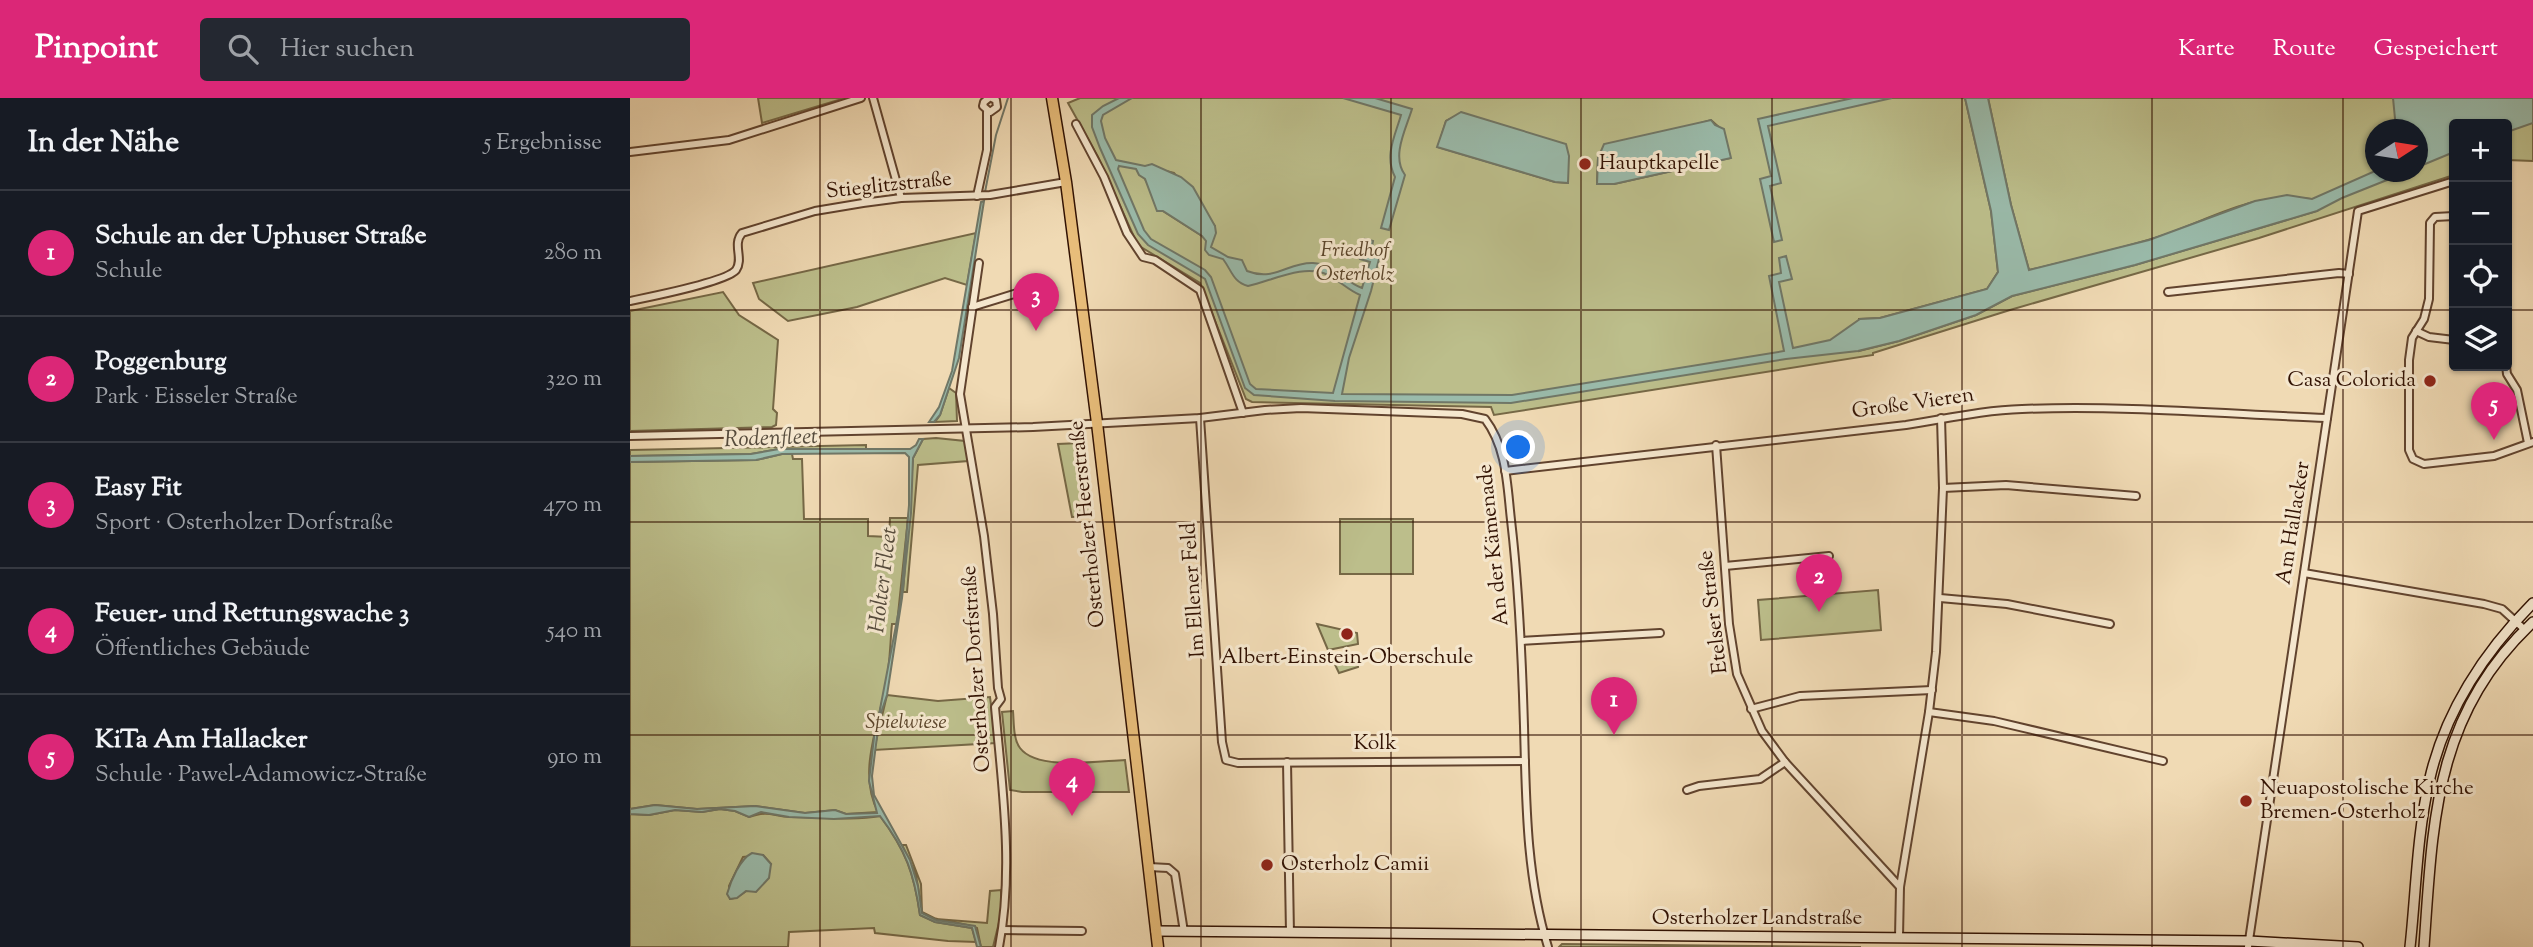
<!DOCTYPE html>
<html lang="de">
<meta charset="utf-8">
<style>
:root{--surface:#171b24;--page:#242831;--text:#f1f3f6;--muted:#9ea1a6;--line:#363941;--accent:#db2777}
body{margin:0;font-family:"Sorts Mill Goudy",serif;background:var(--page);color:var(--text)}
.controls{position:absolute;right:21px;top:21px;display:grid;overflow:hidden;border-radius:7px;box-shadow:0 2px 5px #0004}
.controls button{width:63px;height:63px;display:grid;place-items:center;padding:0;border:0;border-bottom:2px solid var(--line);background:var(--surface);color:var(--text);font:35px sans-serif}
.compass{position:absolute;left:1735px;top:21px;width:63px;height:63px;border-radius:50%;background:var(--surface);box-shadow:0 2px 5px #0004;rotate:78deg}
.you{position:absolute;left:889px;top:350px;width:24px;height:24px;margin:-18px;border:5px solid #fff;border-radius:50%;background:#1a73e8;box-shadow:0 0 0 10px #1a73e833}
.badge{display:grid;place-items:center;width:46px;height:46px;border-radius:50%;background:var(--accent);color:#fff;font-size:23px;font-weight:700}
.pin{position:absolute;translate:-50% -58px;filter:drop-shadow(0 2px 4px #0008)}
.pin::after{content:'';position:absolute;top:37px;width:24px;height:21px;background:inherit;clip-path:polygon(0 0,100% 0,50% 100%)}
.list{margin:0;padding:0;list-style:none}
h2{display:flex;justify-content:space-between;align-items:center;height:91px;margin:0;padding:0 28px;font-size:30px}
h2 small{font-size:23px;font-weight:400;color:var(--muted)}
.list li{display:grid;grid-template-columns:46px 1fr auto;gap:21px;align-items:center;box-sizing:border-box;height:126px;padding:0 28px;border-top:2px solid var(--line)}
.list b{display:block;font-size:26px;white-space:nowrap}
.list p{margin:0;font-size:23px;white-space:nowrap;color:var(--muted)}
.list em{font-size:23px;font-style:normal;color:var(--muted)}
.icon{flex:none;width:38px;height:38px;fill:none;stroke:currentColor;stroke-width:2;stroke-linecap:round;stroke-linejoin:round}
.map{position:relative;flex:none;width:1903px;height:849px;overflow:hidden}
header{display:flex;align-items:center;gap:42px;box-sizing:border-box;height:98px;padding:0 35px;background:var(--accent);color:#fff}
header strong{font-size:33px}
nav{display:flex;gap:38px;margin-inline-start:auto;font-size:24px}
.search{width:490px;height:63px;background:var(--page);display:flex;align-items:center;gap:18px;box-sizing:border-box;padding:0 24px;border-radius:7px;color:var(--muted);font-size:26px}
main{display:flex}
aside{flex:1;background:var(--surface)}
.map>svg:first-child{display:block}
.green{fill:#bcbe8b;stroke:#766846;stroke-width:2;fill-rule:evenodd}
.water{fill:#9abbab;stroke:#707767;stroke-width:2;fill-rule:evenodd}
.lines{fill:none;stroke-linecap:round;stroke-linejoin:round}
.stream{stroke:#707767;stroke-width:2}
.street-casing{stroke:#61432e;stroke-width:10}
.secondary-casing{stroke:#311102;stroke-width:12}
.primary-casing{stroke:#311102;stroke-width:13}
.street{stroke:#f5e7ce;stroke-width:6}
.secondary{stroke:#f5e7ce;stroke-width:9}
.primary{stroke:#e8bd7a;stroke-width:10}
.grid{fill:none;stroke:#311102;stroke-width:2;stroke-opacity:0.55}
.poi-dot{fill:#8f2418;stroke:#f5e7ce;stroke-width:2.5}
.labels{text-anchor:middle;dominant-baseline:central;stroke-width:6;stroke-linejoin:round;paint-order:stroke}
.poi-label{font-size:21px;fill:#311102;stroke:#f5e7ce;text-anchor:start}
.street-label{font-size:21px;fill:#311102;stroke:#f5e7ce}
.park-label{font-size:21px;font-style:italic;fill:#5b452b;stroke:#f5e7ce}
.water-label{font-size:23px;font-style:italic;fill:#564c3d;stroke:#f5e7ce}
</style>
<header>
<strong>Pinpoint</strong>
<div class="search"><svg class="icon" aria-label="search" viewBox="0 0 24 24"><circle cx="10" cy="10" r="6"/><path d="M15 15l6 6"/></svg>Hier suchen</div>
<nav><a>Karte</a><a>Route</a><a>Gespeichert</a></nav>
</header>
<main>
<aside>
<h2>In der Nähe<small>5 Ergebnisse</small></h2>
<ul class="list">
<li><span class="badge">1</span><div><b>Schule an der Uphuser Straße</b><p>Schule</p></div><em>280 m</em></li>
<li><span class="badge">2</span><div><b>Poggenburg</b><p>Park · Eisseler Straße</p></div><em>320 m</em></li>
<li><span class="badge">3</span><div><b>Easy Fit</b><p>Sport · Osterholzer Dorfstraße</p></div><em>470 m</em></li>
<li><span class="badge">4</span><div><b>Feuer- und Rettungswache 3</b><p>Öffentliches Gebäude</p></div><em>540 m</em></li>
<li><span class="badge">5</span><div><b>KiTa Am Hallacker</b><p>Schule · Pawel-Adamowicz-Straße</p></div><em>910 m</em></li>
</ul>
</aside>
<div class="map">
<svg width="1903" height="849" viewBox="0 0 1903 849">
<rect width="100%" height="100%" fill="#f0dab4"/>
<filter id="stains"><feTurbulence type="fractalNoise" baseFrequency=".00286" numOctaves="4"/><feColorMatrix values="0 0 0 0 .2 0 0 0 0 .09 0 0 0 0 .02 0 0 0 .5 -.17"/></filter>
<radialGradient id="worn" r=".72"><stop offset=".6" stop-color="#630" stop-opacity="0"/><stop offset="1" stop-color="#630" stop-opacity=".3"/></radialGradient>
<g class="green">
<polygon points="128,0 215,0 132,25"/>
<path d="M 450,0 L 1335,0 L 1361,113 L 1368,174 L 1357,191 L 1250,220 L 1229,221 L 1229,253 L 1269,243 L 1346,217 L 1382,198 L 1505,167 L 1687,113 L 1681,101 C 1624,92 1581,122 1528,139 C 1486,152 1442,162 1399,172 L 1381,107 L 1358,0 L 1903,0 L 1903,63 L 1877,62 L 1877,26 L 1824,26 L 1824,77 L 1629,140 L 1380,212 L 1243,255 L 1243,257 L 864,317 L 861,309 L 622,304 L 616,301 L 570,185 L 511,149 L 505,141 L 468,59 L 438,5 ZM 826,18 L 936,51 L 938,85 L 925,84 L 808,49 L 816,23 ZM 1081,22 L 1090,30 L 1100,60 L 984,86 L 967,85 L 968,60 L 973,52 ZM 1745,32 L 1787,32 L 1787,74 L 1745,74 ZM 536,73 L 544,75 L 585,128 L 577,143 L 572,138 L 533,113 L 515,81 Z"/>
<polygon points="346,135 337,187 315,180 227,209 158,223 129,201 123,185"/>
<polygon points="93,194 109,217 148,242 143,311 147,315 146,327 142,329 0,333 0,213"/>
<polygon points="319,290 326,295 327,323 305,324 310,317"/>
<polygon points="306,340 335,343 338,363 288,367 277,494 273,494 283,360 293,341"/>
<polygon points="450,345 452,382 463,418 442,419 428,346"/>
<polygon points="236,347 236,351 149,351 121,356 0,358 0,352"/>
<path d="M 152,356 L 162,356 L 163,361 L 172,361 L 174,421 L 238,421 L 238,438 L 259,439 L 260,420 L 278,420 L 267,526 L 262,526 C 260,546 260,567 256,585 C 249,627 227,674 248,714 L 216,716 L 205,712 L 175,715 L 125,708 L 67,711 L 25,707 L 0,711 L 0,364 L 126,362 Z"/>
<rect x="710" y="421" width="73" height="55"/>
<polygon points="1248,492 1251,532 1131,542 1128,502"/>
<polygon points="687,526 727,535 728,546 698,552"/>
<polygon points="700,556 728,556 728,569 709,575"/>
<polygon points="257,597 308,603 360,599 366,645 244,652"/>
<path d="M 383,613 C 384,624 383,641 390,650 C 407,673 469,663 495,662 L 499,694 L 392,694 L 380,692 L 372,614 Z"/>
<path d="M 90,711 L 105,713 L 119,719 C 140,712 141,718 161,719 C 190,719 222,723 250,718 C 276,753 284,775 290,817 L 305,824 L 342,830 L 346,844 L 318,843 L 245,835 L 244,830 L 159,834 L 158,849 L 0,849 L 0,716 L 19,717 L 45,712 L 72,714 ZM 133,757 L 141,766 C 130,778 116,799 100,801 L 99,788 L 113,759 Z"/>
<path d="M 272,747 L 276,747 L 291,786 L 292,814 L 306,821 L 357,825 L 360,793 L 371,792 L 371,816 L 363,849 L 351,849 L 347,830 C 329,823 309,825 292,815 L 286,777 Z"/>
<polygon points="932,846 1222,849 1231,849 929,849"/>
</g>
<g class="water">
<path d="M 489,0 L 502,0 L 473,17 L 471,23 L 475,40 L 486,62 L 515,68 L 522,66 L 551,79 L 563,89 L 585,128 L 586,135 L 581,149 L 598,159 L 612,162 L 617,173 C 645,184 658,164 683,165 C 705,166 713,183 732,190 L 740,164 L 730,161 L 735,141 L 743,143 L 741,155 L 750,157 L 741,193 L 719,260 L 712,296 L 882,297 L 1154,253 L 1139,178 L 1151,175 L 1149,160 L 1156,158 L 1162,181 L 1149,184 L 1163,250 L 1200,242 L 1230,221 L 1250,220 L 1357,191 L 1368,174 L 1361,113 L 1335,0 L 1358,0 L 1381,107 L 1399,172 L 1519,142 L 1625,103 L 1657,97 L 1682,101 L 1745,73 L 1777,74 L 1712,100 L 1687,113 L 1505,167 L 1382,198 L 1346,217 L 1269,243 L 1228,253 L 1156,261 L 881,305 L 705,303 L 624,297 L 615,290 L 575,181 L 518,147 L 508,136 L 470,50 L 462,29 L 462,17 L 473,8 ZM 489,68 L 506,71 L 509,77 L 515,81 L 527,113 L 533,113 L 572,138 L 576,143 L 575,152 L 579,157 L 593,161 C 602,173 603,184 618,188 C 642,183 674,165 698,177 C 710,183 718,192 730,197 L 703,295 L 626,291 L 620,286 L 581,179 L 575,172 L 521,141 L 514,132 L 488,71 Z"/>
<path d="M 713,0 L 745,0 L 782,11 C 776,31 761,58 775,77 L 759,132 L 751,130 L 765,79 C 754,58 765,38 771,17 Z"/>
<polygon points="1223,0 1262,0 1138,28 1151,85 1140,88 1152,142 1144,144 1130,81 1141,78 1128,21"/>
<polygon points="1763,0 1903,0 1903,25 1877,34 1877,26 1824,26 1824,54 1788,69 1787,32 1766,31"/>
<polygon points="831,14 936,46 939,58 938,85 925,84 807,49 816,23"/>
<polygon points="1081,22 1085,27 1094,31 1101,60 984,86 967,86 968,60 974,46"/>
<polygon points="354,103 329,260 310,317 304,324 299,324 309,309 322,273 351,104"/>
<polygon points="289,341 293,341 283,360 281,415 272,500 257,597 247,627 271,501 279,407 279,359 275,355 152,356 126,362 0,364 0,358 121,356 149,351 280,351 286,347"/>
<path d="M 245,631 L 248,631 L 242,678 L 244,697 L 280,762 L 288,788 L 292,815 L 306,822 L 345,828 L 351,849 L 347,849 L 342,830 L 305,824 L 290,817 C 284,775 276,752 250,718 L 204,721 L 159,719 L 131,714 L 119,719 L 105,713 L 90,711 L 72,714 L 45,712 L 19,717 L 0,716 L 0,711 L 25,707 L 67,711 L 125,708 L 175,715 L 205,712 L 216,716 L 247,715 L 239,683 Z"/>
<path d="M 122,755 L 133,757 L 141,766 L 139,780 L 126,794 L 116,793 L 107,800 L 100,801 L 97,796 C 101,782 110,761 122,755 Z"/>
</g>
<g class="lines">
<polyline class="stream" points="355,94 366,37 378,0"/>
<defs>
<g id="street">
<polyline points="243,0 271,100"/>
<polyline points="359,0 354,4 353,8 360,14 367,9 366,2 362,0"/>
<polyline points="446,26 474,79 497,135 513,159 525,162 570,192 613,315"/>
<polyline points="0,54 99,42 231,0"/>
<polyline points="347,98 357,52 357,14"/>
<polyline points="1824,118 1805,119 1800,125 1799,201 1794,221 1782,240 1779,262 1779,352 1783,361 1794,366 1864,358 1903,344"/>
<path d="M 349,165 L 330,296 L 354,438 L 363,516 L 368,590 L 371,601 L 365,609 C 372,688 384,770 369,849"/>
<polyline points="1538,194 1709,175 1719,176"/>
<path d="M 0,203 C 19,199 96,184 106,172 C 114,160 102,147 112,135 L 185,113 L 233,105 L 271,100 L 360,97 L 436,84"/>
<polyline points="342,209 413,187"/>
<polyline points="1786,233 1799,239 1824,242"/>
<polyline points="1876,268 1877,276 1887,292 1898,345"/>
<polyline points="570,320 592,644 596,662 608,665 895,663"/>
<path d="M 0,338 L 403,329 L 570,320 L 635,312 L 671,310 L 832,316 L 855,321 C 877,350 877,387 881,422 C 889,490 892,559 894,628 C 896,702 896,778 918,849"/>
<polyline points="1086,347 1099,526 1107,576 1132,633 1155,664 1270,789"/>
<path d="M 875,373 L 1276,327 C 1315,321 1353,312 1392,311 C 1493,307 1596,316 1697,320"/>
<polyline points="1313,390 1376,387 1506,398"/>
<polyline points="1095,468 1199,458"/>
<polyline points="1674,475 1854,506 1872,511 1895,532"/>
<polyline points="1310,500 1377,506 1480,526"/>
<polyline points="891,543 1030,535"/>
<polyline points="1121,611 1170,598 1302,592"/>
<polyline points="1299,614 1364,623 1533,663"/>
<polyline points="657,664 660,835"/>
<polyline points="1057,692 1069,688 1130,681 1155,664"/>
<polyline points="519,769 538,770 545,776 554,834"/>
<polyline points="372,832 452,833"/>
<polyline points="1269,839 1270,789 1299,614 1306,554 1313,390 1311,320"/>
<polyline points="1618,849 1728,113 1824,83"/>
</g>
<g id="secondary">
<polyline points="526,833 1619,843 1728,849"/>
<path d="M 1780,849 C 1786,794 1787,737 1799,684 C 1814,615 1854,554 1903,505"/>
<path d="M 1794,849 C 1803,723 1804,617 1903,524"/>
</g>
<polyline id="primary" points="422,0 436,84 467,325 528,849"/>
</defs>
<use href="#street" class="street-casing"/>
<use href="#secondary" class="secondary-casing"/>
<use href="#primary" class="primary-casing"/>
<use href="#street" class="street"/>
<use href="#secondary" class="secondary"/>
<use href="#primary" class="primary"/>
</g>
<path class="grid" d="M 190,0 L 190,849M 381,0 L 381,849M 571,0 L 571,849M 761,0 L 761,849M 951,0 L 951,849M 1142,0 L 1142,849M 1332,0 L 1332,849M 1522,0 L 1522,849M 1713,0 L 1713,849M 0,212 L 1824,212M 1877,212 L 1903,212M 0,424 L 1903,424M 0,637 L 1903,637"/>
<g class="poi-dot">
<circle cx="955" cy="66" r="7"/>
<circle cx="1800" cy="283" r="7"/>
<circle cx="717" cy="536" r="7"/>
<circle cx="1616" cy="703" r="7"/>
<circle cx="637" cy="767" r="7"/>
</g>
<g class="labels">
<g class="poi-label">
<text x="969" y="66">Hauptkapelle</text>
<text x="1786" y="283" text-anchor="end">Casa Colorida</text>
<text x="717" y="560" text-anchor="middle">Albert-Einstein-Oberschule</text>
<text x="1630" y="691">Neuapostolische Kirche<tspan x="1630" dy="24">Bremen-Osterholz</tspan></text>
<text x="651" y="767">Osterholz Camii</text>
</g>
<g class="street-label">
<text transform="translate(259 88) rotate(-6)">Stieglitzstraße</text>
<text transform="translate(1283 306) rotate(-8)">Große Vieren</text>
<text transform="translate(1664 425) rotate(-81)">Am Hallacker</text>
<text transform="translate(458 426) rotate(-96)">Osterholzer Heerstraße</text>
<text transform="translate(864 447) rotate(-96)">An der Kämenade</text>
<text transform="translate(564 492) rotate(-94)">Im Ellener Feld</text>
<text transform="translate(1084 514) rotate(-97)">Etelser Straße</text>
<text transform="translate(347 571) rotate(-94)">Osterholzer Dorfstraße</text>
<text x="745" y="646">Kolk</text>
<text x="1127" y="821">Osterholzer Landstraße</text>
</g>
<g class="park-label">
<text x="725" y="153">Friedhof<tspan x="725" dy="24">Osterholz</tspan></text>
<text x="276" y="625">Spielwiese</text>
</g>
<g class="water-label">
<text transform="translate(141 341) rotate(-2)">Rodenfleet</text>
<text transform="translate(254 482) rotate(-83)">Holter Fleet</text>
</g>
</g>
<rect width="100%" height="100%" filter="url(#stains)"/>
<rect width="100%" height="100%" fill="url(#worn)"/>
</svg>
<div class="controls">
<button>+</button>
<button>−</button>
<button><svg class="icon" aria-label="locate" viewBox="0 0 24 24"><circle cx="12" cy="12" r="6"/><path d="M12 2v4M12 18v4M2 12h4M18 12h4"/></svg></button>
<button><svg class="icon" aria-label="layers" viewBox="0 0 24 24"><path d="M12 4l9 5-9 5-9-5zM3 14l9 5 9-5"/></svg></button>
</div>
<svg class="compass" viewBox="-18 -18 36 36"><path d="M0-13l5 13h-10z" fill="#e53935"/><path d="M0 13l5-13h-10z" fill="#9ea1a6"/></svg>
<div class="you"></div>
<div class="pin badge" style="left:984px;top:637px">1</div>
<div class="pin badge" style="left:1189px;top:514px">2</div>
<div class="pin badge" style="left:406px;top:233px">3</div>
<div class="pin badge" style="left:442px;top:718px">4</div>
<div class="pin badge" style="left:1864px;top:342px">5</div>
</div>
</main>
